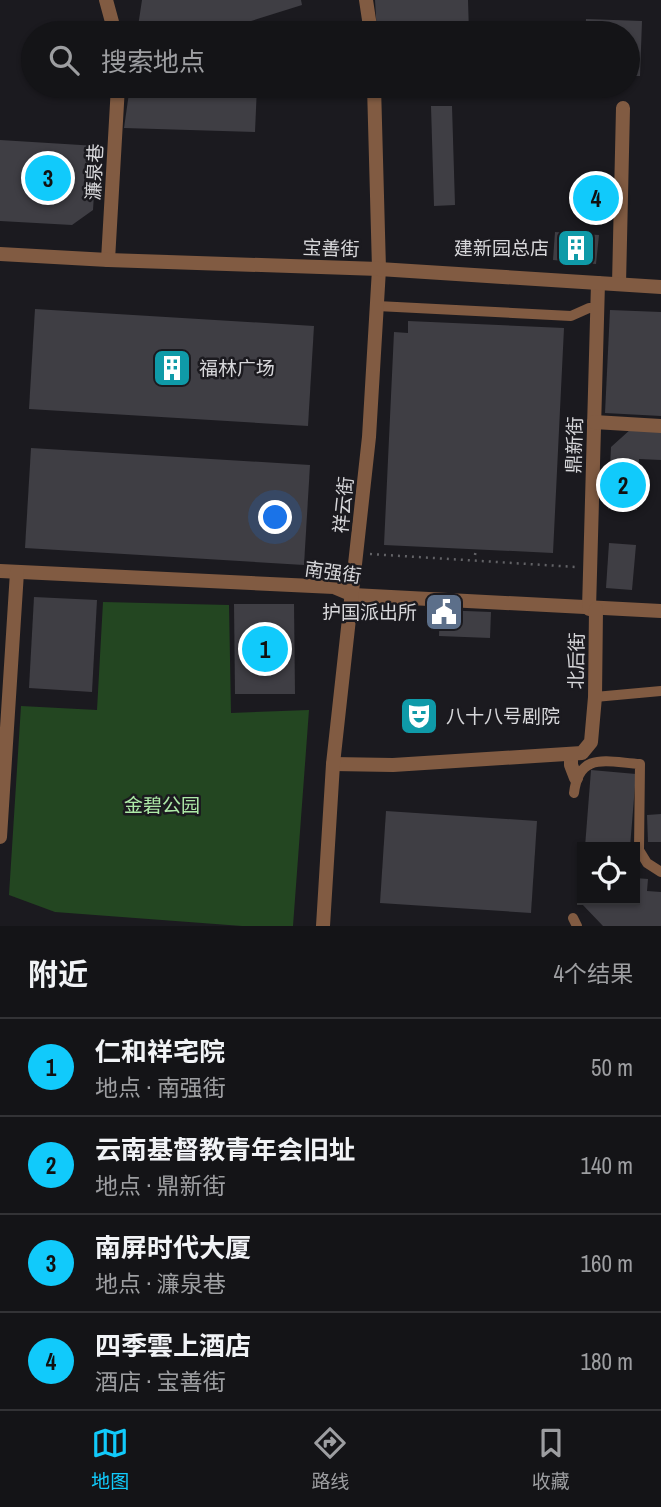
<!DOCTYPE html>
<html lang="zh">
<meta charset="utf-8">
<style>
:root{--surface:#141417;--page:#1d1d20;--text:#f1f3f6;--muted:#9d9ea1;--line:#333336;--accent:#11cafb}
body{margin:0;font-family:"Archivo Narrow","Noto Sans SC",sans-serif;background:var(--page);color:var(--text)}
.controls{position:absolute;right:21px;bottom:21px;display:grid;overflow:hidden;border-radius:0px;box-shadow:0 2px 5px #0004}
.controls button{width:63px;height:63px;display:grid;place-items:center;padding:0;border:0;border-bottom:2px solid var(--line);background:var(--surface);color:var(--text);font:35px sans-serif}
.you{position:absolute;left:276px;top:518px;width:24px;height:24px;margin:-18px;border:5px solid #fff;border-radius:50%;background:#1a73e8;box-shadow:0 0 0 10px #1a73e833}
.badge{display:grid;place-items:center;width:46px;height:46px;border-radius:50%;background:var(--accent);color:#111;font-size:23px;font-weight:700}
.pin{position:absolute;translate:-50% -50%;border:4px solid #fff;box-shadow:0 2px 7px #0006}
.list{margin:0;padding:0;list-style:none}
h2{display:flex;justify-content:space-between;align-items:center;height:91px;margin:0;padding:0 28px;font-size:30px}
h2 small{font-size:23px;font-weight:400;color:var(--muted)}
.list li{display:grid;grid-template-columns:46px 1fr auto;gap:21px;align-items:center;box-sizing:border-box;height:98px;padding:0 28px;border-top:2px solid var(--line)}
.list b{display:block;font-size:26px;white-space:nowrap}
.list p{margin:0;font-size:23px;white-space:nowrap;color:var(--muted)}
.list em{font-size:23px;font-style:normal;color:var(--muted)}
.icon{flex:none;width:38px;height:38px;fill:none;stroke:currentColor;stroke-width:2;stroke-linecap:round;stroke-linejoin:round}
.map{position:relative;flex:none;width:661px;height:926px;overflow:hidden}
.search{position:absolute;background:var(--surface);box-shadow:0 2px 5px #0004;left:21px;right:21px;top:21px;height:77px;display:flex;align-items:center;gap:18px;box-sizing:border-box;padding:0 24px;border-radius:38px;color:var(--muted);font-size:26px}
.sheet{height:483px;background:var(--surface)}
nav{display:flex;justify-content:space-around;align-items:center;box-sizing:border-box;height:98px;border-top:2px solid var(--line);background:var(--surface);font-size:19px;color:var(--muted)}
nav a{display:grid;justify-items:center;gap:4px}
nav .on{color:var(--accent)}
.map>svg:first-child{display:block}
.green{fill:#234621}
.building{fill:#3f3e44}
.lines{fill:none;stroke-linecap:round;stroke-linejoin:round}
.path{stroke:#626266;stroke-width:2.5;stroke-dasharray:2 5;stroke-linecap:butt}
.service{stroke:#815b42;stroke-width:10}
.pedestrian{stroke:#815b42;stroke-width:14}
.minor{stroke:#815b42;stroke-width:14}
.tertiary{stroke:#815b42;stroke-width:14}
.labels{text-anchor:middle;dominant-baseline:central;stroke-width:5;stroke-linejoin:round;paint-order:stroke}
.street-label{font-size:19px;fill:#d7d7da;stroke:#1b1a1f}
.poi-label{font-size:19px;fill:#d7d7da;stroke:#1b1a1f;text-anchor:end}
.park-label{font-size:19px;fill:#aeeaa8;stroke:#1b1a1f}
</style>
<div class="map">
<svg width="661" height="926" viewBox="0 0 661 926">
<rect width="100%" height="100%" fill="#1b1a1f"/>
<polygon class="green" points="103,602 229,605 231,713 309,710 293,926 242,926 55,912 9,895 21,706 97,710"/>
<g class="building">
<polygon points="142,0 301,0 302,5 219,31 219,33 137,33"/>
<polygon points="375,0 468,0 469,33 377,33"/>
<polygon points="586,19 642,21 640,76 628,76 628,33 585,33"/>
<polygon points="130,86 257,86 255,132 124,128"/>
<polygon points="431,106 452,106 455,205 434,206"/>
<polygon points="0,140 97,146 93,210 72,225 0,221"/>
<polygon points="555,232 599,235 596,264 553,260"/>
<polygon points="35,309 314,326 308,426 29,409"/>
<polygon points="610,310 661,312 661,416 605,413"/>
<polygon points="408,321 564,328 553,553 384,545 394,332 408,333"/>
<polygon points="631,429 661,431 661,460 639,459 637,510 608,509 611,447"/>
<polygon points="31,448 310,465 304,565 25,548"/>
<polygon points="609,543 636,545 632,590 606,588"/>
<polygon points="34,597 97,600 92,692 29,688"/>
<polygon points="234,604 294,604 295,694 235,694"/>
<polygon points="440,610 491,612 490,638 439,636"/>
<polygon points="591,770 636,774 630,847 585,847"/>
<polygon points="386,811 537,821 531,913 380,903"/>
<polygon points="661,814 661,842 648,842 647,815"/>
<polygon points="635,878 648,879 647,891 661,892 661,926 603,926 581,903 582,900 635,900"/>
</g>
<g class="lines">
<g class="path">
<polyline points="370,554 576,567"/>
<polyline points="475,555 476,549"/>
</g>
<g class="service">
<polyline points="377,306 571,316 589,308 598,308"/>
<polyline points="595,697 661,691"/>
<path d="M 574,793 C 579,751 607,762 640,764 L 639,850 L 647,863 L 661,872"/>
<polyline points="573,918 577,926"/>
</g>
<g class="pedestrian">
<polyline points="106,0 115,33"/>
<polyline points="619,284 623,108"/>
<polyline points="0,571 334,587 353,595 661,611"/>
<polyline points="589,609 598,283"/>
<polyline points="571,756 571,765 576,778"/>
<polyline points="333,764 393,765 582,753 591,742 595,697 596,609"/>
<polyline points="0,837 17,572"/>
</g>
<g class="minor">
<polyline points="366,0 371,33"/>
<polyline points="108,260 118,86"/>
<polyline points="594,422 661,426"/>
<polyline points="323,926 333,764 369,437 379,269 374,86"/>
</g>
<polyline class="tertiary" points="0,254 108,260 379,269 661,287"/>
</g>
<defs>
<symbol id="building-square" viewBox="-11 -11 22 22"><rect x="-9" y="-9" width="18" height="18" rx="4" fill="#0f9aa8" stroke="#1b1a1f"/><path d="M-4-6H4V6H1V3H-1V6H-4ZM-2.5-4.3h1.7v1.8h-1.7ZM.8-4.3h1.7v1.8H.8ZM-2.5-1h1.7V.8h-1.7ZM.8-1h1.7V.8H.8Z" fill="#fff"/></symbol>
<symbol id="civic-square" viewBox="-11 -11 22 22"><rect x="-9" y="-9" width="18" height="18" rx="4" fill="#5c6f8a" stroke="#1b1a1f"/><path d="M-.6-6.5H3V-4.5H.6V-3L4-1V1h2V6H-6V1h2V-1L-.6-3ZM-1.2 2.5V6h2.4V2.5Z" fill="#fff"/></symbol>
<symbol id="theatre-square" viewBox="-11 -11 22 22"><rect x="-9" y="-9" width="18" height="18" rx="4" fill="#0f9aa8" stroke="#1b1a1f"/><path d="M-5-5.5Q0-4 5-5.5V0Q5 5 0 6Q-5 5-5 0ZM-3.3-2.5H-1v1.5H-3.3ZM1-2.5H3.3v1.5H1ZM-2.8 1Q0 5.5 2.8 1Z" fill="#fff"/></symbol>
</defs>
<g fill-rule="evenodd">
<use href="#building-square" x="554" y="226" width="44" height="44"/>
<use href="#building-square" x="150" y="346" width="44" height="44"/>
<use href="#civic-square" x="422" y="590" width="44" height="44"/>
<use href="#theatre-square" x="397" y="694" width="44" height="44"/>
</g>
<g class="labels">
<g class="street-label">
<text transform="translate(94 172) rotate(-87)">濂泉巷</text>
<text transform="translate(331 248) rotate(2)">宝善街</text>
<text transform="translate(574 445) rotate(-88)">鼎新街</text>
<text transform="translate(343 505) rotate(-84)">祥云街</text>
<text transform="translate(333 572) rotate(8)">南强街</text>
<text transform="translate(576 661) rotate(-89)">北后街</text>
</g>
<g class="poi-label">
<text x="549" y="248">建新园总店</text>
<text x="199" y="368" text-anchor="start">福林广场</text>
<text x="417" y="612">护国派出所</text>
<text x="446" y="716" text-anchor="start">八十八号剧院</text>
</g>
<g class="park-label">
<text x="162" y="805">金碧公园</text>
</g>
</g>
</svg>
<div class="controls">
<button><svg class="icon" aria-label="locate" viewBox="0 0 24 24"><circle cx="12" cy="12" r="6"/><path d="M12 2v4M12 18v4M2 12h4M18 12h4"/></svg></button>
</div>
<div class="you"></div>
<div class="pin badge" style="left:265px;top:649px">1</div>
<div class="pin badge" style="left:623px;top:485px">2</div>
<div class="pin badge" style="left:48px;top:178px">3</div>
<div class="pin badge" style="left:596px;top:198px">4</div>
<div class="search"><svg class="icon" aria-label="search" viewBox="0 0 24 24"><circle cx="10" cy="10" r="6"/><path d="M15 15l6 6"/></svg>搜索地点</div>
</div>
<section class="sheet">
<h2>附近<small>4个结果</small></h2>
<ul class="list">
<li><span class="badge">1</span><div><b>仁和祥宅院</b><p>地点 · 南强街</p></div><em>50 m</em></li>
<li><span class="badge">2</span><div><b>云南基督教青年会旧址</b><p>地点 · 鼎新街</p></div><em>140 m</em></li>
<li><span class="badge">3</span><div><b>南屏时代大厦</b><p>地点 · 濂泉巷</p></div><em>160 m</em></li>
<li><span class="badge">4</span><div><b>四季雲上酒店</b><p>酒店 · 宝善街</p></div><em>180 m</em></li>
</ul>
</section>
<nav>
<a class="on"><svg class="icon" aria-label="map" viewBox="0 0 24 24"><path d="M3 6l6-2 6 2 6-2v14l-6 2-6-2-6 2zM9 4v14M15 6v14"/></svg>地图</a>
<a><svg class="icon" aria-label="directions" viewBox="0 0 24 24"><path d="M12 3l9 9-9 9-9-9zM9 14v-3h6M13 9l2 2-2 2"/></svg>路线</a>
<a><svg class="icon" aria-label="saved" viewBox="0 0 24 24"><path d="M7 4h10v16l-5-4-5 4z"/></svg>收藏</a>
</nav>
